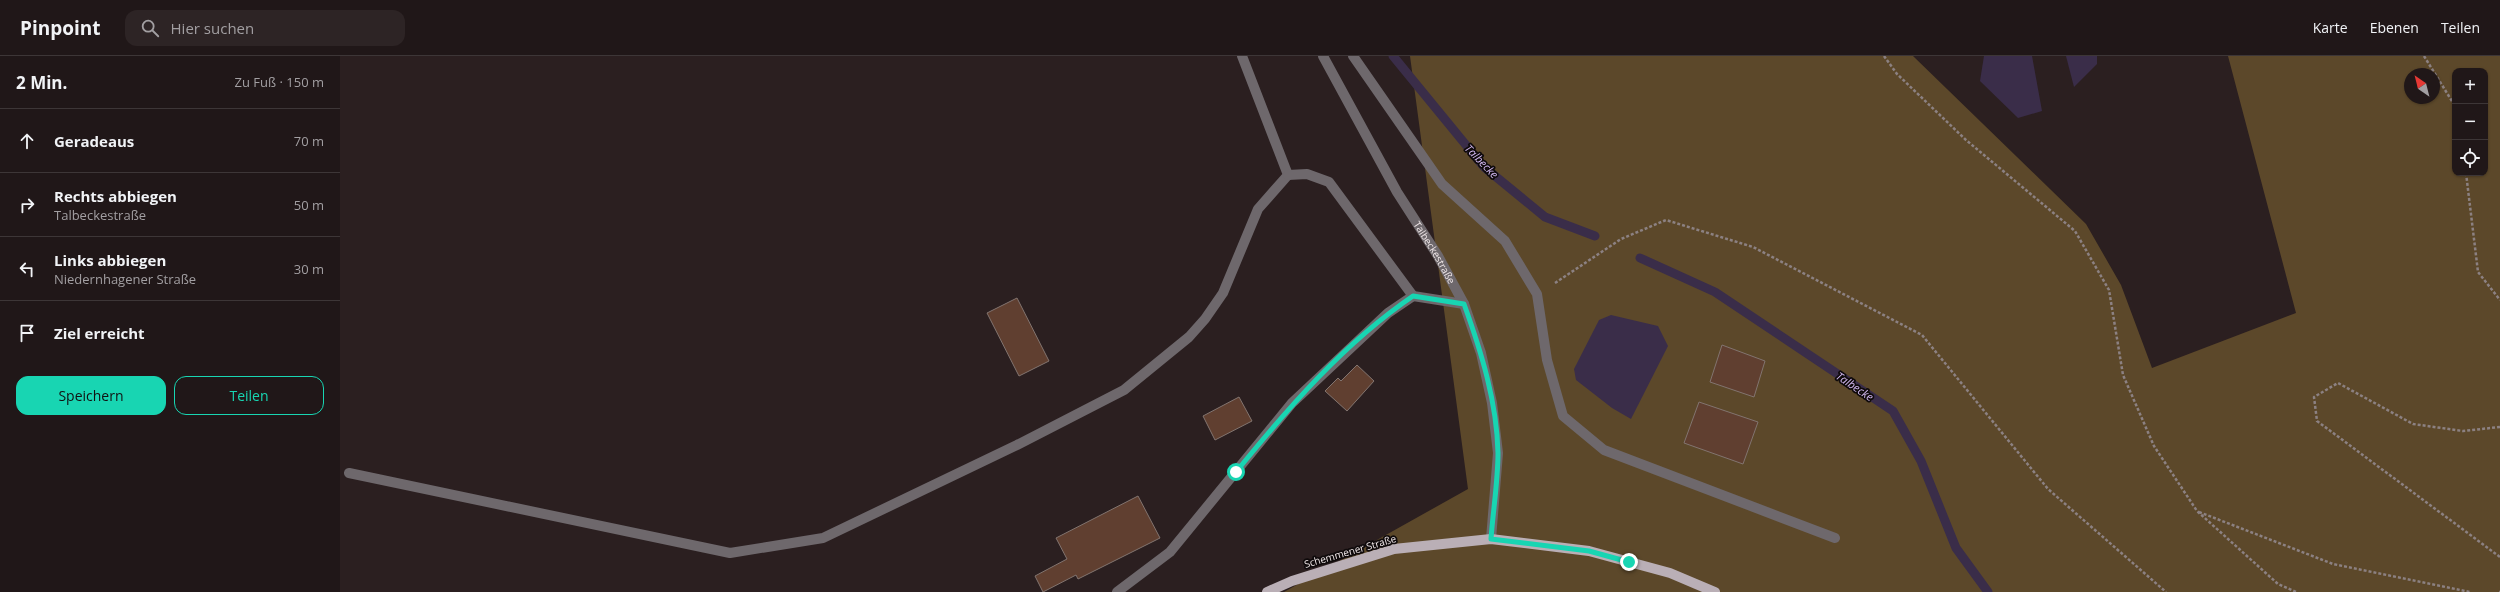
<!DOCTYPE html>
<html lang="de">
<meta charset="utf-8">
<style>
:root{--surface:#201718;--page:#2d2425;--text:#f1f3f6;--muted:#a29fa2;--line:#3d3637;--accent:#18d5b2}
body{margin:0;font-family:"Open Sans",sans-serif;background:var(--page);color:var(--text)}
.controls{position:absolute;right:12px;top:12px;display:grid;overflow:hidden;border-radius:8px;box-shadow:0 1px 3px #0004}
.controls button{width:36px;height:36px;display:grid;place-items:center;padding:0;border:0;border-bottom:1px solid var(--line);background:var(--surface);color:var(--text);font:20px sans-serif}
.compass{position:absolute;left:2064px;top:12px;width:36px;height:36px;border-radius:50%;background:var(--surface);box-shadow:0 1px 3px #0004;rotate:325deg}
.stop{position:absolute;width:12px;height:12px;margin:-9px;border:3px solid #18d5b2;border-radius:50%;background:#fff}
.stop.end{background:#18d5b2;border-color:#fff;box-shadow:0 1px 4px #0008}
.list{margin:0;padding:0;list-style:none}
h2{display:flex;justify-content:space-between;align-items:center;height:52px;margin:0;padding:0 16px;font-size:17px}
h2 small{font-size:13px;font-weight:400;color:var(--muted)}
.list li{display:grid;grid-template-columns:26px 1fr auto;gap:12px;align-items:center;box-sizing:border-box;height:64px;padding:0 16px;border-top:1px solid var(--line)}
.list b{display:block;font-size:15px;white-space:nowrap}
.list p{margin:0;font-size:13px;white-space:nowrap;color:var(--muted)}
.list em{font-size:13px;font-style:normal;color:var(--muted)}
.actions{display:flex;gap:8px;padding:12px 16px}
.actions a{flex:1;padding:9px 0;border:1px solid var(--accent);border-radius:12px;text-align:center;font-size:14px;color:var(--accent)}
.actions .main{background:var(--accent);color:#111}
.icon{flex:none;width:22px;height:22px;fill:none;stroke:currentColor;stroke-width:2;stroke-linecap:round;stroke-linejoin:round}
.map{position:relative;flex:none;width:2160px;height:536px;overflow:hidden}
header{display:flex;align-items:center;gap:24px;box-sizing:border-box;height:56px;padding:0 20px;background:var(--surface);border-bottom:1px solid var(--line)}
header strong{font-size:19px}
nav{display:flex;gap:22px;margin-inline-start:auto;font-size:14px}
.search{width:280px;height:36px;background:var(--page);display:flex;align-items:center;gap:10px;box-sizing:border-box;padding:0 14px;border-radius:12px;color:var(--muted);font-size:15px}
main{display:flex}
aside{flex:1;background:var(--surface)}
.map>svg:first-child{display:block}
.forest{fill:#5c482a;fill-rule:evenodd}
.water{fill:#3a2d49}
.lines{fill:none;stroke-linecap:round;stroke-linejoin:round}
.stream{stroke:#3a2d49;stroke-width:9}
.building{fill:#603f30;stroke:#82746f}
.path{stroke:#8c8182;stroke-width:2.5;stroke-dasharray:3 2;stroke-linecap:butt}
.minor{stroke:#6e686c;stroke-width:10}
.major{stroke:#baafb6;stroke-width:10}
.route{stroke:#18d5b2;stroke-width:5}
.labels{text-anchor:middle;dominant-baseline:central;stroke-width:3.5;stroke-linejoin:round;paint-order:stroke}
.street-label{font-size:10px;fill:#f1e8e9;stroke:#0f0a0b}
.water-label{font-size:11px;font-style:italic;fill:#d4baf3;stroke:#0f0a0b}
</style>
<header>
<strong>Pinpoint</strong>
<div class="search"><svg class="icon" aria-label="search" viewBox="0 0 24 24"><circle cx="10" cy="10" r="6"/><path d="M15 15l6 6"/></svg>Hier suchen</div>
<nav><a>Karte</a><a>Ebenen</a><a>Teilen</a></nav>
</header>
<main>
<aside>
<h2>2 Min.<small>Zu Fuß · 150 m</small></h2>
<ul class="list">
<li><svg class="icon" aria-label="ahead" viewBox="0 0 24 24"><path d="M12 20V5M6 11l6-6 6 6"/></svg><div><b>Geradeaus</b></div><em>70 m</em></li>
<li><svg class="icon" aria-label="right" viewBox="0 0 24 24"><path d="M7 20v-9h11M14 6l5 5-5 5"/></svg><div><b>Rechts abbiegen</b><p>Talbeckestraße</p></div><em>50 m</em></li>
<li><svg class="icon" aria-label="left" viewBox="0 0 24 24"><path d="M17 20v-9H6M10 6l-5 5 5 5"/></svg><div><b>Links abbiegen</b><p>Niedernhagener Straße</p></div><em>30 m</em></li>
<li><svg class="icon" aria-label="arrive" viewBox="0 0 24 24"><path d="M6 21V4h12l-3 4 3 4H6"/></svg><div><b>Ziel erreicht</b></div></li>
</ul>
<div class="actions"><a class="main">Speichern</a><a>Teilen</a></div>
</aside>
<div class="map">
<svg width="2160" height="536" viewBox="0 0 2160 536">
<rect width="100%" height="100%" fill="#2b1f20"/>
<path class="forest" d="M 1070,0 L 1573,0 L 1746,168 L 1781,229 L 1812,312 L 1956,257 L 1888,0 L 2160,0 L 2160,536 L 944,536 L 1128,433 ZM 2115,15 L 2145,15 L 2145,117 L 2115,117 ZM 2070,18 L 2094,18 L 2094,42 L 2070,42 Z"/>
<g class="water">
<polygon points="1644,0 1692,0 1702,55 1678,62 1640,25"/>
<polygon points="1726,0 1757,0 1757,8 1734,31"/>
<polygon points="1271,259 1318,270 1328,290 1291,363 1272,352 1236,324 1234,313 1259,264"/>
</g>
<g class="lines">
<g class="stream">
<polyline points="1053,0 1144,111 1205,161 1255,180"/>
<polyline points="1300,202 1375,236 1553,355 1581,405 1616,492 1648,536"/>
</g>
</g>
<g class="building">
<polygon points="677,242 709,305 679,320 647,257"/>
<polygon points="1382,289 1425,305 1414,341 1370,326"/>
<polygon points="1017,309 1034,325 1007,355 985,335 998,322 1001,325"/>
<polygon points="899,341 912,365 875,384 863,360"/>
<polygon points="1359,346 1418,366 1403,408 1344,387"/>
<polygon points="798,440 820,482 738,523 736,519 703,536 695,520 727,503 716,482"/>
</g>
<g class="lines">
<g class="path">
<polyline points="1544,0 1557,18 1626,84 1735,175 1769,234 1783,319 1814,390 1857,455 1938,528 1956,536"/>
<polyline points="2084,0 2115,50"/>
<polyline points="2126,117 2138,216 2160,244"/>
<polyline points="1215,227 1281,183 1326,164 1413,191 1582,279 1708,433 1826,536"/>
<polyline points="2160,371 2123,375 2073,368 1998,327 1974,341 1977,365 2160,501"/>
<polyline points="1859,456 1993,508 2130,536"/>
<polyline points="2159,536 2160,536"/>
</g>
<g class="minor">
<path id="s1" d="M 983,0 L 1057,136 L 1098,200 L 1124,248 L 1141,297 L 1152,347 L 1158,397 L 1151,483"/>
<polyline points="1013,0 1102,128 1165,185 1197,238 1207,304 1223,360 1264,394 1495,482"/>
<polyline points="1073,240 1124,248"/>
<polyline points="9,417 390,497 483,482 677,389 784,334 849,281 865,263 883,237 918,153 948,119 902,0"/>
<polyline points="777,536 830,496 952,347 1048,257 1073,240 989,126 967,118 948,119"/>
</g>
<polyline class="major" points="927,536 952,525 1054,493 1151,483 1249,495 1330,517 1375,536"/>
</g>
<g class="lines">
<path class="route" d="M 896,416 C 948,352 1004,287 1073,240 L 1124,248 C 1141,295 1157,346 1158,397 C 1158,425 1153,455 1151,483 L 1249,495 L 1289,506"/>
</g>
<g class="labels">
<g class="street-label">
<text stroke="none"><textPath href="#s1" startOffset="226">Talbeckestraße</textPath></text>
<text transform="translate(1010 495) rotate(-16)">Schemmener Straße</text>
</g>
<g class="water-label">
<text transform="translate(1142 105) rotate(46)">Talbecke</text>
<text transform="translate(1515 330) rotate(34)">Talbecke</text>
</g>
</g>
</svg>
<div class="controls">
<button>+</button>
<button>−</button>
<button><svg class="icon" aria-label="locate" viewBox="0 0 24 24"><circle cx="12" cy="12" r="6"/><path d="M12 2v4M12 18v4M2 12h4M18 12h4"/></svg></button>
</div>
<svg class="compass" viewBox="-18 -18 36 36"><path d="M0-13l5 13h-10z" fill="#e53935"/><path d="M0 13l5-13h-10z" fill="#a29fa2"/></svg>
<div class="stop" style="left:896px;top:416px"></div>
<div class="stop end" style="left:1289px;top:506px"></div>
</div>
</main>
